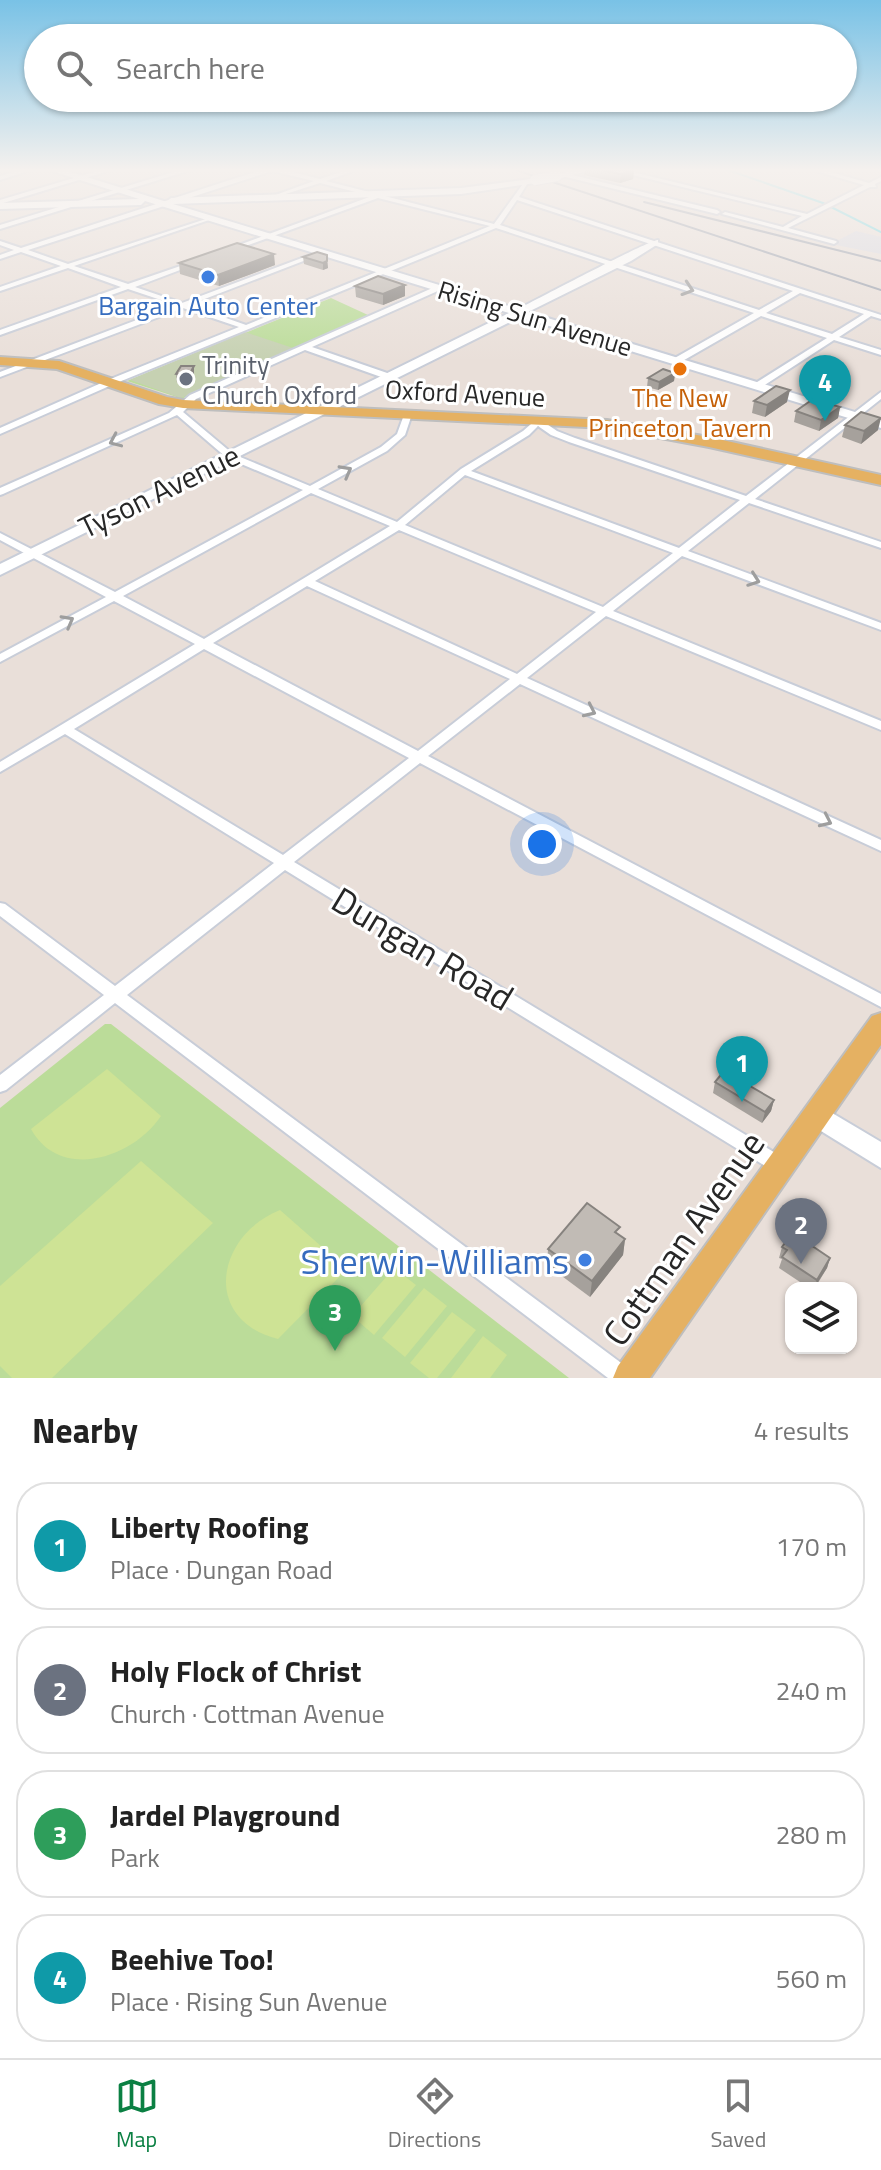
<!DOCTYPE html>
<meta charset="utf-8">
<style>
:root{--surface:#fff;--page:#f6f6f6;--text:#222;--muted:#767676;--line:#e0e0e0;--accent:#0b8043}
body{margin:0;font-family:"Titillium Web",sans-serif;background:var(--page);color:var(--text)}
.controls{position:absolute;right:24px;bottom:24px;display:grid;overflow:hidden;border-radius:16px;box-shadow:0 2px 6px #0004}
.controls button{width:72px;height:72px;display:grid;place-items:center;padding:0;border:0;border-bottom:2px solid var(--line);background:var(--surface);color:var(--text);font:40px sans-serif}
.you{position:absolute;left:542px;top:844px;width:28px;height:28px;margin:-20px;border:6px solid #fff;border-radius:50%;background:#1a73e8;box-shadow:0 0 0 12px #1a73e833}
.badge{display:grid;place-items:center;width:52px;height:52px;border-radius:50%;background:var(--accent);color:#fff;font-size:26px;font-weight:700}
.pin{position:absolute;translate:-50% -66px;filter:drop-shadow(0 2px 4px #0008)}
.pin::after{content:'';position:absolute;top:42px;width:28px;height:24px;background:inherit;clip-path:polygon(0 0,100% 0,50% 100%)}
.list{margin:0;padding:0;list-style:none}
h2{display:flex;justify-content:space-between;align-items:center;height:104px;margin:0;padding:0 32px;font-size:34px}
h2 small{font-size:26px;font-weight:400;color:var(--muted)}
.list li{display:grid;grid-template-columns:52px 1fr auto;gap:24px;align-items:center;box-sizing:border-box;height:128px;margin:0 16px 16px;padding:0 16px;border:2px solid var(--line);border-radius:32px}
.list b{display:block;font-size:30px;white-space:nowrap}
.list p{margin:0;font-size:26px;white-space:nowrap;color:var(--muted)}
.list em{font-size:26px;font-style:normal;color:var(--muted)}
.icon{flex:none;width:44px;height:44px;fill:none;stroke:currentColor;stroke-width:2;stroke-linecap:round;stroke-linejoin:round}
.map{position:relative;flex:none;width:881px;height:1378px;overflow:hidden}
.search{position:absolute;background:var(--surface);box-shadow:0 2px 6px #0004;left:24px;right:24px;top:24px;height:88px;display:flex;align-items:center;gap:20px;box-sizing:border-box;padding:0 28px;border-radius:44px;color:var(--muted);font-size:30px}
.sheet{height:680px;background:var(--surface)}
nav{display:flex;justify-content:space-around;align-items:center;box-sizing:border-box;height:112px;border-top:2px solid var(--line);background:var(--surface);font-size:22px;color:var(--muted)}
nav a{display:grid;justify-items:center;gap:4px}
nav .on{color:var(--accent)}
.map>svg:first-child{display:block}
.industrial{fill:#dbdae1}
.green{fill:#bbdc99}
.cemetery{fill:#c6d1b2}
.pitch{fill:#cee395}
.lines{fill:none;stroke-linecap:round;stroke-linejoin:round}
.stream{stroke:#73d8e4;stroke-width:2}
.street-casing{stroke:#c8cdd8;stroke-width:4}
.secondary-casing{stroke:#c8cdd8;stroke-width:4}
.primary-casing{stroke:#bebebe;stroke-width:4}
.street{fill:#fff;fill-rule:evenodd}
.secondary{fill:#fff;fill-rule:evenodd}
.primary{fill:#e5b162;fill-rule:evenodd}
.rail{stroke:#9da3b0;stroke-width:2}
.secondary-bridge-casing{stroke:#c8cdd8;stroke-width:12;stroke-linecap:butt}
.secondary-bridge{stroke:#fff;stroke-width:10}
.wall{fill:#a6a19c}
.shaded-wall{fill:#87837f}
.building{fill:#c1bbb5;stroke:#87837f;stroke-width:2}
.oneway{stroke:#9e9e9e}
.shop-dot{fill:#3f7fe0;stroke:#fff;stroke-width:3}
.food-dot{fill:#e8710a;stroke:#fff;stroke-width:3}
.worship-dot{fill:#6b7280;stroke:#fff;stroke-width:3}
.labels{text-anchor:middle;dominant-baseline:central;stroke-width:6;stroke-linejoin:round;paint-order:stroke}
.far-shop-label{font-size:26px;fill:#366cbe;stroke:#fff}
.far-street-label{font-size:26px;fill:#272727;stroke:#fff}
.far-worship-label{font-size:26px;fill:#5b616d;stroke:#fff;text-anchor:start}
.far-food-label{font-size:26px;fill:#c56008;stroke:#fff}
.street-label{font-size:30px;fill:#272727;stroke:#fff}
.near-street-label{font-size:36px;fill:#272727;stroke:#fff}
.near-shop-label{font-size:36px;fill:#366cbe;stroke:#fff;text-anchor:end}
</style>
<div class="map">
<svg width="881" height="1378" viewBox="0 0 881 1378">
<rect width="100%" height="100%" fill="#e9dfd9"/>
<polygon class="industrial" points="856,231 881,237 881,254 831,244"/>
<g class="green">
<polygon points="331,298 368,315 183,399 127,381"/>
<polygon points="105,1024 111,1024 569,1378 0,1378 0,1108"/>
</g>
<polygon class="cemetery" points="245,332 293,348 181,398 130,380"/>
<g class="pitch">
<path d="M 107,1069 L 161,1116 C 133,1158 60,1182 31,1129 Z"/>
<polygon points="141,1161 213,1223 52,1378 12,1378 0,1366 0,1286"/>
<path d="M 280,1210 L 347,1269 L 278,1339 C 202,1320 215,1236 280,1210 Z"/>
<polygon points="394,1268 416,1285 374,1335 352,1316"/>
<polygon points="424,1288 447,1306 405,1357 382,1338"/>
<polygon points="452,1312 476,1330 437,1378 429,1378 410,1363"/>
<polygon points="483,1336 507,1355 490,1378 451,1378"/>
</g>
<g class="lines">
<polyline class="stream" points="725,169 823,203 881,232"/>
<defs>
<g id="street">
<polygon points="23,169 34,169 0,180 0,176"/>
<polygon points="104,169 115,169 0,204 0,200"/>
<polygon points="183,169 194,169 0,229 0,225"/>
<path d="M 264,169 L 281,169 L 320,179 L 350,169 L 351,172 L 326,181 L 494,224 L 525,181 L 529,181 L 519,197 L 881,315 L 881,319 L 871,316 L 839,337 L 881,350 L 881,355 L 834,340 L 760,388 L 754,388 L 754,384 L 827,338 L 761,316 L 679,363 L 673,363 L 673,359 L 754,313 L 496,228 L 114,384 L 0,434 L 0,428 L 108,380 L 239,327 L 183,308 L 0,377 L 0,372 L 176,305 L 128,289 L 0,335 L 0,330 L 121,287 L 68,268 L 0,291 L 0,287 L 61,266 L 21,252 L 0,259 L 0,255 L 14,250 L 0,245 L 0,241 L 21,248 ZM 272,171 L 314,181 L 270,197 L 270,199 L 320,183 L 372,196 L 228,249 L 228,251 L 232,251 L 378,198 L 490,226 L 246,325 L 189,305 L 319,255 L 319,253 L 315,253 L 182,303 L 135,287 L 196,264 L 196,262 L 192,262 L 128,284 L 74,266 L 212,219 L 212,217 L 68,264 L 28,250 ZM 517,200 L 793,291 L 759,310 L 500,225 ZM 800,293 L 864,314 L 832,334 L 766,313 Z"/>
<polygon points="608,169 620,169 807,214 864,185 809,169 820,169 869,183 881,177 881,181 875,184 876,187 870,187 788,228 836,241 837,242 834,244 722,214 725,212 783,227 802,216"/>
<polygon points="564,173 717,210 720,212 717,214 562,176"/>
<path d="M 437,286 L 440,286 L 440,290 L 312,347 L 390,374 L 390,378 L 384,378 L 305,350 L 196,399 L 183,412 L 233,454 L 310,486 L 381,447 L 397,434 L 405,412 L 411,412 L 412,414 L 405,435 L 387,451 L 318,489 L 397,522 L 461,469 L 523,431 L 538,418 L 557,431 L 575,438 L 746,496 L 881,392 L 881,399 L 755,499 L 881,542 L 881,548 L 749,503 L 688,551 L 881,623 L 881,630 L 682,556 L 613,611 L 881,721 L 881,730 L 606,616 L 527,678 L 881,840 L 881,851 L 520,684 L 428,756 L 881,994 L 881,1007 L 420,763 L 294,862 L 787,1160 L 790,1166 L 787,1172 L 781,1174 L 775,1172 L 285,870 L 127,995 L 632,1371 L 635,1378 L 608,1378 L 115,1003 L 6,1090 L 0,1092 L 0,1075 L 104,995 L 0,916 L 0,903 L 5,904 L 115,986 L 274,863 L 65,734 L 0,772 L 0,762 L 195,644 L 114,601 L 0,662 L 0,654 L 106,597 L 0,540 L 0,533 L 115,592 L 303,490 L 227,458 L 177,415 L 3,494 L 0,495 L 0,488 L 169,413 L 190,395 ZM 538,426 L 551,435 L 569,442 L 740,500 L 679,548 L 471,471 L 529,435 ZM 465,475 L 673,553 L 603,607 L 405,525 ZM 311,493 L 390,526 L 204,639 L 123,596 ZM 399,530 L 596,612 L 517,674 L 315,581 ZM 307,586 L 510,679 L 418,751 L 213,643 ZM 204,649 L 409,758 L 283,855 L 74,729 Z"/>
</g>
<g id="secondary">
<path d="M 46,169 L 61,169 L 167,202 L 171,198 L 461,188 L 538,178 L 535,183 L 461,194 L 173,204 L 518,309 C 536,300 649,240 658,240 L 658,244 L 631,261 L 528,312 L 881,420 L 881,428 L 520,317 L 0,575 L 0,564 L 509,313 L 145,201 L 141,205 L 0,209 L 0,203 L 139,199 Z"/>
<polygon points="576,169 595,169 557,179 553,176"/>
<polygon points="817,1104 881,1142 881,1168 808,1123 804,1115 808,1107"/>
</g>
<g id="primary">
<polygon points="0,357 59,361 167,397 183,400 607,420 709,437 881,475 881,485 709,447 607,428 183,408 159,404 57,369 0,365"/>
<polygon points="881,1013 881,1045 650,1378 613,1378 618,1366 872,1016"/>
</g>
</defs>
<use href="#street" class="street-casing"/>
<use href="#secondary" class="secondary-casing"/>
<use href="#primary" class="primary-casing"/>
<use href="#street" class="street"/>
<use href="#secondary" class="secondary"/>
<use href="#primary" class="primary"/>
<g class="rail">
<polyline points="513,169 881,290"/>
<polyline points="644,202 881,261"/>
</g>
<defs>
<polyline id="secondary-bridge" points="535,180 557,176"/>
</defs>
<use href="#secondary-bridge" class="secondary-bridge-casing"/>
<use href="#secondary-bridge" class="secondary-bridge"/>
</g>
<g class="wall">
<polygon points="585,170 634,170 633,179 620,183 584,175"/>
<polygon points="327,255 328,268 323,270 304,264 303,257"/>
<polygon points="179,263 275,265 219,286 180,274"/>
<polygon points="355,286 405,296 383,305 356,297"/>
<polygon points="675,373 674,381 658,390 647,387 648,378"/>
<polygon points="176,374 194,374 190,383 177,383"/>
<polygon points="754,401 787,402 765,417 752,413"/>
<polygon points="840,407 838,418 819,431 794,422 796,411"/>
<polygon points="845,425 878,430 861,444 842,437"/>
<polygon points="715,1082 774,1100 771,1111 762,1123 713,1093"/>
<polygon points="619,1235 625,1239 623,1255 590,1297 547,1265 548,1249"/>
<polygon points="792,1242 830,1258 827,1268 815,1288 809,1288 779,1268 782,1259 779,1258 782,1247"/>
</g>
<g class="shaded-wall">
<polygon points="634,170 633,179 620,183 621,174"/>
<polygon points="274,254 275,265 219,286 218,275"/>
<polygon points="327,261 328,268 323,270 323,263"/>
<polygon points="405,285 405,296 383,305 383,294"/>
<polygon points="194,366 194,374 190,383 189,375"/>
<polygon points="675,373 674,381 658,390 659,382"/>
<polygon points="790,390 787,402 765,417 767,405"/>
<polygon points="840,407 838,418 819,431 821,420"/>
<polygon points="881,418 878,430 861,444 864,431"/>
<polygon points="774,1100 771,1111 762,1123 765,1112"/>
<polygon points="625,1239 623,1255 590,1297 592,1281"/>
<polygon points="830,1258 827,1268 814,1288 817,1280"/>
</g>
<g class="building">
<polygon points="602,170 634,170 621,174"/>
<polygon points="237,243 274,254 218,275 179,263"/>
<polygon points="317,252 327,255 327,261 323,263 303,257"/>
<polygon points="378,276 405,285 383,294 355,286"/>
<polygon points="181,366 194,366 189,375 176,374"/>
<polygon points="663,369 675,373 659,382 648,378"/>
<polygon points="776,386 790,390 767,405 754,401"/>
<polygon points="813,399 840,407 821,420 796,411"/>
<polygon points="861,412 881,418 864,431 845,425"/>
<polygon points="724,1071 774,1100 765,1112 715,1082"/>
<polygon points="587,1203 620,1227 615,1232 625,1239 592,1281 548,1249"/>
<polygon points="796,1235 830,1258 817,1280 782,1257 787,1250 782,1247 788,1239 792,1242"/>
</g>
<defs><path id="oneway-chevron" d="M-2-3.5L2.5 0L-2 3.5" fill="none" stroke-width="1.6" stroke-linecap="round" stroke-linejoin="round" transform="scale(2)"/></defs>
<g class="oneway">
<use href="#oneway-chevron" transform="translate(688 289) rotate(18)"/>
<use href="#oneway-chevron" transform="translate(115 441) rotate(156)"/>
<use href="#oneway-chevron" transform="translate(346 471) rotate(-29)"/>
<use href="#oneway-chevron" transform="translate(754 580) rotate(20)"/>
<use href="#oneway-chevron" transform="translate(68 621) rotate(-29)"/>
<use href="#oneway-chevron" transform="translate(590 711) rotate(25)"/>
<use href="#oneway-chevron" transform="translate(826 821) rotate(25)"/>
</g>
<linearGradient id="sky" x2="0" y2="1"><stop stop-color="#79c2e6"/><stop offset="0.47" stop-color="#f5f1ee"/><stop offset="1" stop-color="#f5f1ee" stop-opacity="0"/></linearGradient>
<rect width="881" height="362" fill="url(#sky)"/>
<g class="shop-dot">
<circle cx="208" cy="277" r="8"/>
<circle cx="585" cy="1260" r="8"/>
</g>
<circle class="food-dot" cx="680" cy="369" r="8"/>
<circle class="worship-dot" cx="186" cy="379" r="8"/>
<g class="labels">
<g class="far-shop-label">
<text x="208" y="305">Bargain Auto Center</text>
</g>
<g class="far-street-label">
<text transform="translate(535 318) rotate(17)">Rising Sun Avenue</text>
<text transform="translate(465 393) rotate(3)">Oxford Avenue</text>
</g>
<g class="far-worship-label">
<text x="202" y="364">Trinity<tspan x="202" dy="30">Church Oxford</tspan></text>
</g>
<g class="far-food-label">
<text x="680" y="397">The New<tspan x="680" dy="30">Princeton Tavern</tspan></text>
</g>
<g class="street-label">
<text transform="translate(159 491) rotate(-26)">Tyson Avenue</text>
</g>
<g class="near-street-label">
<text transform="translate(423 948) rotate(31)">Dungan Road</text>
<text transform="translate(683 1238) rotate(-55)">Cottman Avenue</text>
</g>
<g class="near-shop-label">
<text x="569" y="1260">Sherwin-Williams</text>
</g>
</g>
</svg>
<div class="controls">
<button><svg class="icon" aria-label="layers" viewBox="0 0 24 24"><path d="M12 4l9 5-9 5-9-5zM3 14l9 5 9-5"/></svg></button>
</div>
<div class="you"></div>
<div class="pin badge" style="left:742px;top:1102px;background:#0f9aa8">1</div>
<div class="pin badge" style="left:801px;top:1264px;background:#6b7280">2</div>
<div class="pin badge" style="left:335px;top:1351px;background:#2e9e5b">3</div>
<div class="pin badge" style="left:825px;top:421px;background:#0f9aa8">4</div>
<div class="search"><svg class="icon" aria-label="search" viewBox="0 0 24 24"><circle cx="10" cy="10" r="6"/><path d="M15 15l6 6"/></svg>Search here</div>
</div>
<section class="sheet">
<h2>Nearby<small>4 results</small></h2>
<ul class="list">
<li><span class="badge" style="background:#0f9aa8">1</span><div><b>Liberty Roofing</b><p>Place · Dungan Road</p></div><em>170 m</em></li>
<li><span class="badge" style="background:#6b7280">2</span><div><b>Holy Flock of Christ</b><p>Church · Cottman Avenue</p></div><em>240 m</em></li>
<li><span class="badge" style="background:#2e9e5b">3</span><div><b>Jardel Playground</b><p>Park</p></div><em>280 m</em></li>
<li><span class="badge" style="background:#0f9aa8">4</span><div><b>Beehive Too!</b><p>Place · Rising Sun Avenue</p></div><em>560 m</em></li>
</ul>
</section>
<nav>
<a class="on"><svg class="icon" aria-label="map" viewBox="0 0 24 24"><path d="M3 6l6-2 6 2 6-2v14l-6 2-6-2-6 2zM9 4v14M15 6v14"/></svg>Map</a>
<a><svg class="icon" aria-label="directions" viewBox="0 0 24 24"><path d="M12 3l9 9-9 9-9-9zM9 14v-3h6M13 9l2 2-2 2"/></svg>Directions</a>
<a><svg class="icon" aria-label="saved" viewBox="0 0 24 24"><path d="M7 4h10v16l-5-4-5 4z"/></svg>Saved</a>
</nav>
